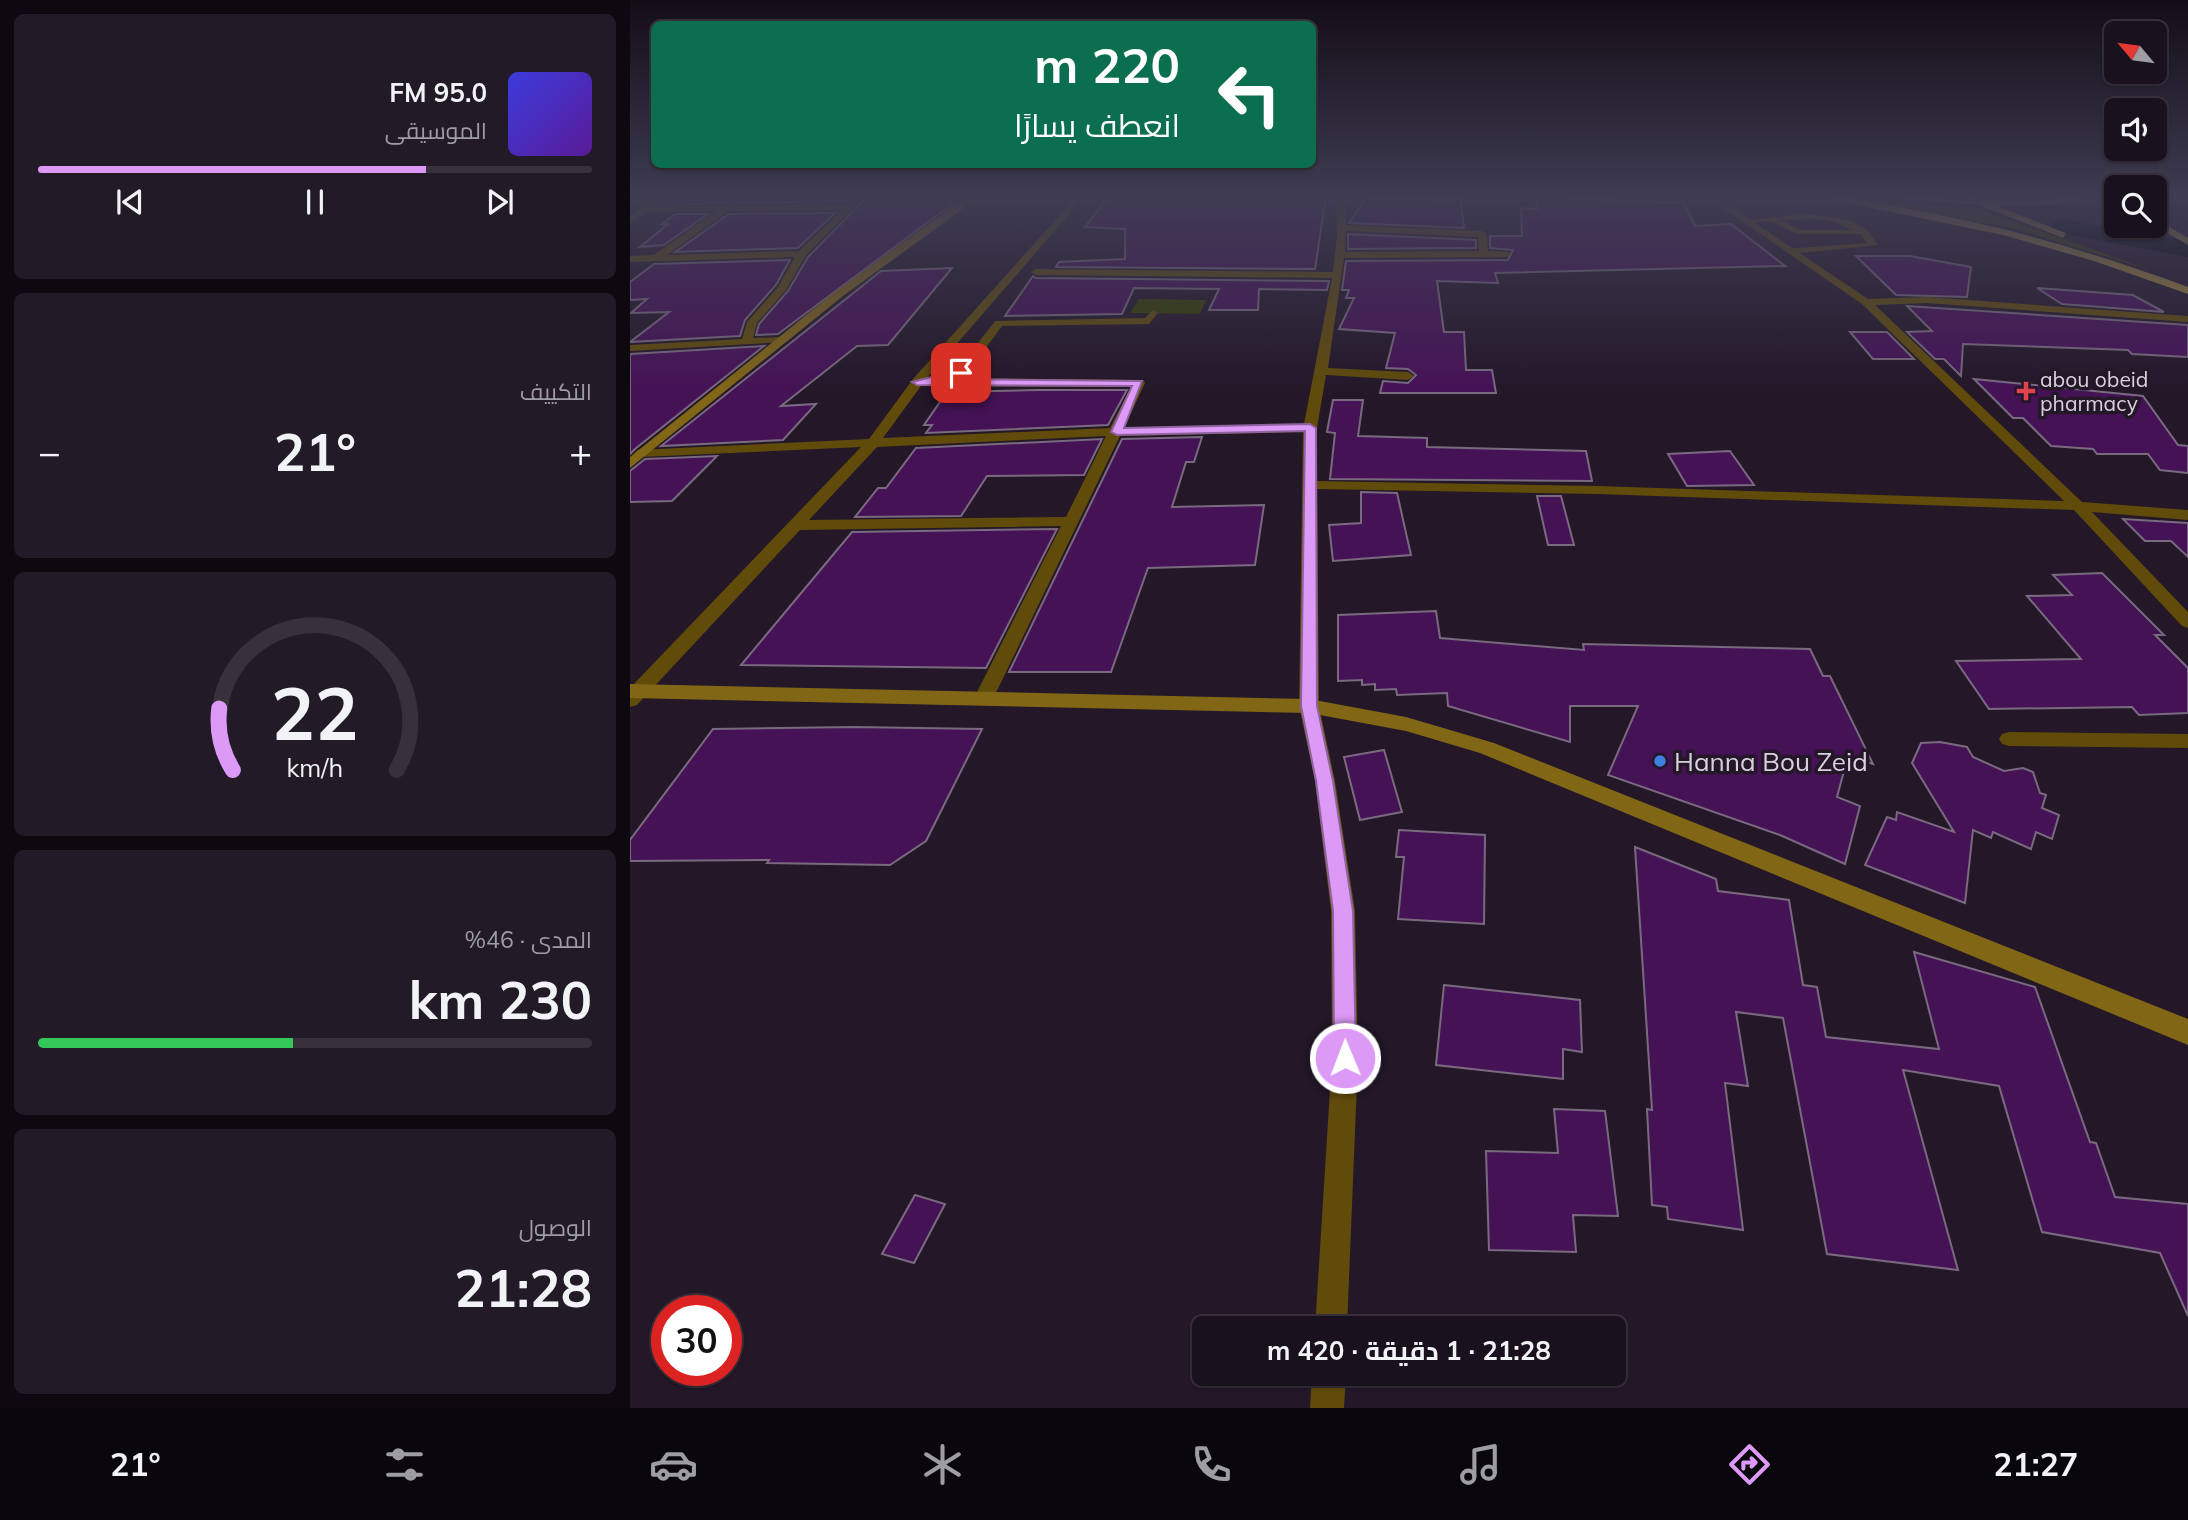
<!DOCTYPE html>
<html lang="ar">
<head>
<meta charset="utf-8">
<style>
	body { margin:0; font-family:Mulish,Cairo,sans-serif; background:#231a27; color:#f1f3f6; direction:rtl; height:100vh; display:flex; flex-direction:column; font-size:26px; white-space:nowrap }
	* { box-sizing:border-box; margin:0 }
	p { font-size:23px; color:#9f9da4 }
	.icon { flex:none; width:38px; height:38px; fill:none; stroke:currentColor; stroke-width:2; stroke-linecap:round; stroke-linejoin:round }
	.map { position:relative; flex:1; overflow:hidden; direction:ltr }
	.sheet { display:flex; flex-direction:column; gap:14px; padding:14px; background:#0e0910; width:630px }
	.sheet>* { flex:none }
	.guide { position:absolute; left:21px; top:21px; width:665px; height:147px; border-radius:10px; box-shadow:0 2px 5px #0004,0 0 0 2px #38313c; direction:rtl; background:#0b6e4f; color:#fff; overflow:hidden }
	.needle { width:46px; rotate:299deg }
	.fabs { position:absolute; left:1474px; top:21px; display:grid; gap:14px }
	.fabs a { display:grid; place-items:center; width:63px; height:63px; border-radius:10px; background:#1a111e; box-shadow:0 2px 5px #0004,0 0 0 2px #38313c; font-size:35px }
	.speed { position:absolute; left:21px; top:1295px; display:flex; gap:14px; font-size:35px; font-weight:700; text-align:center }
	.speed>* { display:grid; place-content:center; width:91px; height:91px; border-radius:50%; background:#1a111e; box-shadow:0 2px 5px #0004,0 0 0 2px #38313c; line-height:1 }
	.speed .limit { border:10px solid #d22; background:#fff; color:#111 }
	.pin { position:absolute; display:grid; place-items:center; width:60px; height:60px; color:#fff; margin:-30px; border-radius:14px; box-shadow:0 4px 10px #0006 }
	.me { position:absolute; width:77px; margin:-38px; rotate:359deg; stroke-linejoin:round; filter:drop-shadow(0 0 5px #0008) }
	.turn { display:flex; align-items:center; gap:24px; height:147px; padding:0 21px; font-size:32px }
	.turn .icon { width:91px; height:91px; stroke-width:2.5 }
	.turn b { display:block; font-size:49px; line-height:60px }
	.big { font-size:52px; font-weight:700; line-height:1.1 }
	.sheet .widget { flex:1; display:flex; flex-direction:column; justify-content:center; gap:10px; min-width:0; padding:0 24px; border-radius:10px; background:#231a27 }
	.sheet .dial { align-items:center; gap:0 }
	.dial svg { height:182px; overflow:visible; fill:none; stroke:#38313c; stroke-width:7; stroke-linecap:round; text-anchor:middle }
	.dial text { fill:#f1f3f6; stroke:none }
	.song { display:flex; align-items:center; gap:21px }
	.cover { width:84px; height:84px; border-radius:10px; background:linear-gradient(135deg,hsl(240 70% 55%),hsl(270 70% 35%)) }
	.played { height:7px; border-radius:4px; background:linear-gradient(90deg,#dc99f5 70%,#38313c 70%) }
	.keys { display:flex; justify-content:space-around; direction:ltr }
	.heat { display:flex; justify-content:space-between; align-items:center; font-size:38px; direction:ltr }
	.charge { height:10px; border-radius:5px; background:linear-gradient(90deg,#34c759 46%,#38313c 0) }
	.trip { position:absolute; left:562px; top:1316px; width:434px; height:70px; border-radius:10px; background:#1a111e; box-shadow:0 2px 5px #0004,0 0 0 2px #38313c; font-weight:700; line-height:70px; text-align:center; direction:rtl }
	.menu { display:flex; height:112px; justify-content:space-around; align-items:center; background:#0a070c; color:#9f9da4 }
	.menu .icon { width:49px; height:49px }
	.menu .active { color:#dc99f5 }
	.menu b { font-size:32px; color:#f1f3f6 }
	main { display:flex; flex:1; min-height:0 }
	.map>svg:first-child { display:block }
</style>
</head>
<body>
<main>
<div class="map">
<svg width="1558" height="1408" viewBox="0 0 1558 1408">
	<rect width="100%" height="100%" fill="#231728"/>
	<!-- green -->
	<g fill="#363e00">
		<path d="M1211 196 1344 207 1523 271 1386 229Z"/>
		<path d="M509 299 576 300 570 314 500 313Z"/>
	</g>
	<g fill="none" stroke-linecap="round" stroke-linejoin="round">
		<!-- river -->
		<path fill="#00060c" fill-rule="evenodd" d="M1433 220 1558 241V257L1424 232 1421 227 1424 222Z"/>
	</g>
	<!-- building -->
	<g fill="#451256" stroke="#796a7f" stroke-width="2">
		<path d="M69 196H223L217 201 105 203 100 199 93 203 59 204Z"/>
		<path d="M238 196H333L148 334 126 335 129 324 158 291 178 257Z"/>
		<path d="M479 196H696L685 269 426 267 429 262 495 259V229L455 227Z"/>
		<path d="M907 197 1054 203 1065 226 1101 224 1155 266 865 273 868 283 807 281 814 332H834L836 370H862L866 393H750L753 381 778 383 786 375 778 369 756 368 765 333 709 329 724 298H716L719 290H712L716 261 878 260 883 250 860 248V236H892L891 208 907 209Z"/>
		<path d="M736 198 831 200 834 228 719 223Z"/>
		<path d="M205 213 168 248 45 252 99 214Z"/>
		<path d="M45 214H78L34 245 10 247 38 224H32Z"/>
		<path d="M718 234 846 240V248L718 249Z"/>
		<path d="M1226 256H1280L1341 267 1337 297 1266 295Z"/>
		<path d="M160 260 146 285 115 320 110 336 0 342 39 312 1 313 17 299 0 300V282L24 264Z"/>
		<path d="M322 268 258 345 227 346 151 406 186 404 153 440 31 446 251 271Z"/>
		<path d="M403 276 406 278 699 281 697 290 629 289 628 310H579L589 289 504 288 492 314 375 316Z"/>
		<path d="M1407 288 1503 295 1534 312 1432 304Z"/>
		<path d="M1277 306 1558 325V357L1502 354 1498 350 1333 344 1331 376 1314 359H1305L1277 332 1302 331Z"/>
		<path d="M1220 332H1257L1284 359H1243Z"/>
		<path d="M134 346 5 449 0 454V354Z"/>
		<path d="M1344 379 1513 396 1548 445 1558 446V473L1530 470 1518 454H1467L1463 449 1421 446 1393 418H1383Z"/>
		<path d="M408 390H497L478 425 296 433 302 425H294L317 392Z"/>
		<path d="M703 400H733L728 436 797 438V447L956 451 962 481 700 479 705 433 697 432Z"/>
		<path d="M572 437 564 462H556L542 507 634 505 625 565 518 568 481 672H379L492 439Z"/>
		<path d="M472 439 454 475 357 476 331 516 225 517 248 488H256L286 448Z"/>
		<path d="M1100 451 1124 485 1057 486 1038 454Z"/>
		<path d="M87 456 42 501 0 502V471L15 459Z"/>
		<path d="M731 492 767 493 781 555 703 561 699 525 731 523Z"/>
		<path d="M907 496H931L944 545H918Z"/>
		<path d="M1493 519 1558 523V557L1541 541H1515Z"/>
		<path d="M427 529 356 668 111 665 222 532Z"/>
		<path d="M1472 573 1534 635H1525L1558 668V713L1509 715 1502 707 1359 709 1326 661 1451 659 1397 596 1442 595 1423 575Z"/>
		<path d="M806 611 810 638 954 650 953 644 1180 649 1193 676H1200L1243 764 1218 756 1207 797 1230 806 1215 864 1150 835 978 775 1008 706H940V742L818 706 817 693 767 695 766 689 745 690V684L732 685V680L708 681V615Z"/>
		<path d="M224 727 352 729 296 841 260 865 137 863 139 860 0 861V840L83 729Z"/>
		<path d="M1310 742 1337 747 1343 757 1374 771 1393 768 1403 772 1410 793 1416 795 1412 808 1429 815 1422 839 1406 832 1401 849 1363 832 1361 838 1343 830 1335 903 1235 865 1257 817 1266 820 1267 812 1324 832 1282 763 1291 743Z"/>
		<path d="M754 750 772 812 730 820 714 757Z"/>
		<path d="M769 830 855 835 854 924 768 919 774 857H766Z"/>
		<path d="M1005 847 1086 879 1088 891 1159 900 1173 985 1187 987 1196 1037 1309 1049 1284 952 1405 987 1460 1142 1466 1143 1485 1197 1558 1204V1316L1530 1253 1412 1232 1369 1086 1273 1070 1328 1270 1197 1254 1153 1018 1106 1012 1118 1086 1095 1083 1113 1230 1038 1219 1037 1207 1022 1205 1017 1109 1022 1110Z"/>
		<path d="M814 985 950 1000 952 1052 933 1049V1079L806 1065Z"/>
		<path d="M924 1109 975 1111 988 1216 943 1215 946 1252 859 1250 856 1151 928 1153Z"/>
		<path d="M285 1195 315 1204 284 1263 252 1254Z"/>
	</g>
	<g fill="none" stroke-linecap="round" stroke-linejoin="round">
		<!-- service -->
		<path fill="#604b0a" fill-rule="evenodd" d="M1169 214C1188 215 1226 217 1239 232 1241 234 1245 241 1248 245L1159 254 1156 249 1237 243 1230 234H1167L1140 221 1117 223 1113 221ZM1186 219 1202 221 1222 230H1169L1151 220Z"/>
		<!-- minor -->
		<g fill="#604b0a" fill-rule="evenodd">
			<path d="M227 196H235L176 255 156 290 127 323 123 338 151 337 157 340 155 342 0 351V345L112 339 117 322 148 287 165 257 0 262V256L24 255 86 211 14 212 11 207 94 206 100 202 104 206 218 204ZM212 210 169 251 37 255 98 211Z"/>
			<path d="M447 196H455L297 378H307L308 374 327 370 365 321 515 318 523 310 528 313 519 324 372 326 335 376 322 378 513 380 515 383 494 428 674 424 702 278 406 275 401 272 406 269 703 272 707 236 706 196H714L716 225 852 231 857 234 858 251 881 252 878 257 714 258 698 368 778 372 784 376 778 380 696 375 687 428V481L967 486 1434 501 1232 304 1076 196H1085L1238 299 1297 297 1558 316V322L1297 303 1245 305 1452 502 1558 510V520L1462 512 1558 612V628L1552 626 1444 510 967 494 687 489 689 706 705 781 725 911 728 1058 717 1328H685L702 1058 701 911 685 781 669 706 673 432 490 436 362 701 355 703 345 696 431 526 170 530 7 705 0 707V688L231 447 12 457 5 453 7 450 239 439 283 379ZM716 231 848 237 849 251 715 252ZM291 386 501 387 480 428 253 438ZM476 436 436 517 179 520 247 447Z"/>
			<path d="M1379 732 1558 734V748L1379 746 1372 744 1369 739 1372 734Z"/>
			<path d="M682 1374H716L714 1408H680Z"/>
		</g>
		<!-- tertiary -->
		<path fill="#604b0a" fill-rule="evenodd" d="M29 196H38L0 223V216Z"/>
		<!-- secondary -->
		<g fill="#816616" fill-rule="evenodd">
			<path d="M337 196H345L330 211 213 296 0 468V457L205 292Z"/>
			<path d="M0 684 679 699 776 717 864 743 1558 1019V1045L850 753 776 731 679 713 0 698Z"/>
		</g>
		<!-- trunk -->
		<g fill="#a18539" fill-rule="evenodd">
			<path d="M1184 196C1214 194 1245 202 1274 208 1371 225 1466 253 1558 287V294L1464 261 1373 235Z"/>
			<path d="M1263 196 1335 200 1329 196 1352 200 1395 201 1476 196 1421 205 1366 206 1436 233 1433 238 1349 205 1266 199Z"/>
			<path d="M1524 218 1558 238V245L1524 225Z"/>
		</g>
	</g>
	<!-- sky -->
	<linearGradient id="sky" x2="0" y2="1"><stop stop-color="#130d16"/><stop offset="0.5" stop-color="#3f3c53"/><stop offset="1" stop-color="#3f3c53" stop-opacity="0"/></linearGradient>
	<rect width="1558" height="393" fill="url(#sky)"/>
	<!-- route -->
	<path fill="#dc99f5" stroke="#8f639f" stroke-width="2" d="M331 370 334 375 314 379 512 381 494 428 680 424 686 428 687 706 703 781 723 911 726 1058 723 1066 715 1069 707 1066 704 1058 703 911 686 781 671 706 675 431 487 435 481 432 502 386 287 385 282 382Z"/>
	<!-- markers -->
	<path fill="#e0444e" stroke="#231728" stroke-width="2.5" d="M1392.5 380.5h7v7h7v7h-7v7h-7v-7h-7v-7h7z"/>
	<circle fill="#3f7fe0" stroke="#231728" stroke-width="2.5" cx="1030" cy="761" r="7"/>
	<g text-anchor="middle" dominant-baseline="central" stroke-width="7" stroke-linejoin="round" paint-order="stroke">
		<!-- far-poi labels -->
		<g font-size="21" fill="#d8d0dc" stroke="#231728" text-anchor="start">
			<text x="1410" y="379">abou obeid<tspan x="1410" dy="24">pharmacy</tspan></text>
		</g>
		<!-- poi labels -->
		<g font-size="26" fill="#d8d0dc" stroke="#231728" text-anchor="start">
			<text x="1044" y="761">Hanna Bou Zeid</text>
		</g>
	</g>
</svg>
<div class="fabs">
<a><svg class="needle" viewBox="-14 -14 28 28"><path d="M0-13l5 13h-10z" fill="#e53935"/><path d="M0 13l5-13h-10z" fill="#9f9da4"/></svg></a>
<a><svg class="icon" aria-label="sound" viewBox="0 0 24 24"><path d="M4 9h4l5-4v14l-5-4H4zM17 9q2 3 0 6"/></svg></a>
<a><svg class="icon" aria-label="search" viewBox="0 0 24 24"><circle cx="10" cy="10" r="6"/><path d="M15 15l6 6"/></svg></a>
</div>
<div class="speed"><div class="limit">30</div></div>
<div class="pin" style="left:331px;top:373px;background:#d93025"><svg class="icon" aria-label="arrive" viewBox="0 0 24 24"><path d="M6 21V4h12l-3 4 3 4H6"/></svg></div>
<svg class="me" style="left:715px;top:1058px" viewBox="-20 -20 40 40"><circle r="17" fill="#dc99f5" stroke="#fff" stroke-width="3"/><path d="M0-11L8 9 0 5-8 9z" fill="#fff"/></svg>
<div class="trip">21:28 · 1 دقيقة · 420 m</div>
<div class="guide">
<div class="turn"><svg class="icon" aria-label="left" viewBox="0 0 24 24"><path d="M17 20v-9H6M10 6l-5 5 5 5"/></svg><div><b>220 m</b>انعطف يسارًا</div></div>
</div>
</div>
<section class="sheet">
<div class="widget">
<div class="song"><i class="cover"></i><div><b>95.0 FM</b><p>الموسيقى</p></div></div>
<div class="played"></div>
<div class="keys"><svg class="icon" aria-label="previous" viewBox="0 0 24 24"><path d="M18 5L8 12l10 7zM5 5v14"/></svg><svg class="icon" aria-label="pause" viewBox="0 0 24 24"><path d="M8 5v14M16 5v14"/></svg><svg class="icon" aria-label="next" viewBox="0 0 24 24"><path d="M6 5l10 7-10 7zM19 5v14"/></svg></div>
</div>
<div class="widget"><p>التكييف</p>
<div class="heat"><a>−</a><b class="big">21°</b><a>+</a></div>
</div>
<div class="widget dial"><svg viewBox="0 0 100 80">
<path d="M14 69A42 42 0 1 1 86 69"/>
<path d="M14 69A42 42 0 0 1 8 42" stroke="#dc99f5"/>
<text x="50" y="56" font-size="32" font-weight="700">22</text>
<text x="50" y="72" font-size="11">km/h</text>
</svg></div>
<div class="widget"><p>المدى · 46%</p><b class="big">230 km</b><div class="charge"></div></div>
<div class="widget"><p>الوصول</p><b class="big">21:28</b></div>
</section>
</main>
<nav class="menu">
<b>21:27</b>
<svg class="icon active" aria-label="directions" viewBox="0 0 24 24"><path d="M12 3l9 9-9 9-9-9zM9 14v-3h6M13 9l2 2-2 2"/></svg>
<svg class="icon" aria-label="music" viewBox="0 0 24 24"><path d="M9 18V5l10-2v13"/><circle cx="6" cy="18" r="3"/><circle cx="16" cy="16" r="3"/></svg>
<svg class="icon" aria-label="phone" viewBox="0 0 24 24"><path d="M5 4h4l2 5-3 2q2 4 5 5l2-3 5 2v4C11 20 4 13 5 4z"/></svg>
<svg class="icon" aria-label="climate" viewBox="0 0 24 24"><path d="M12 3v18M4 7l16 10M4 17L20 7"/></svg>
<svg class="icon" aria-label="car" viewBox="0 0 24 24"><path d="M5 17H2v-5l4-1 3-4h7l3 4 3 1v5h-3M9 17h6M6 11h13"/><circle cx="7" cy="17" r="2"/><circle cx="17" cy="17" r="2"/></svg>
<svg class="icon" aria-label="filters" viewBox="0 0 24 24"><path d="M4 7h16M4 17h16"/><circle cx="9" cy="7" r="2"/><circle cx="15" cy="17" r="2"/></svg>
<b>21°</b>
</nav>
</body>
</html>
